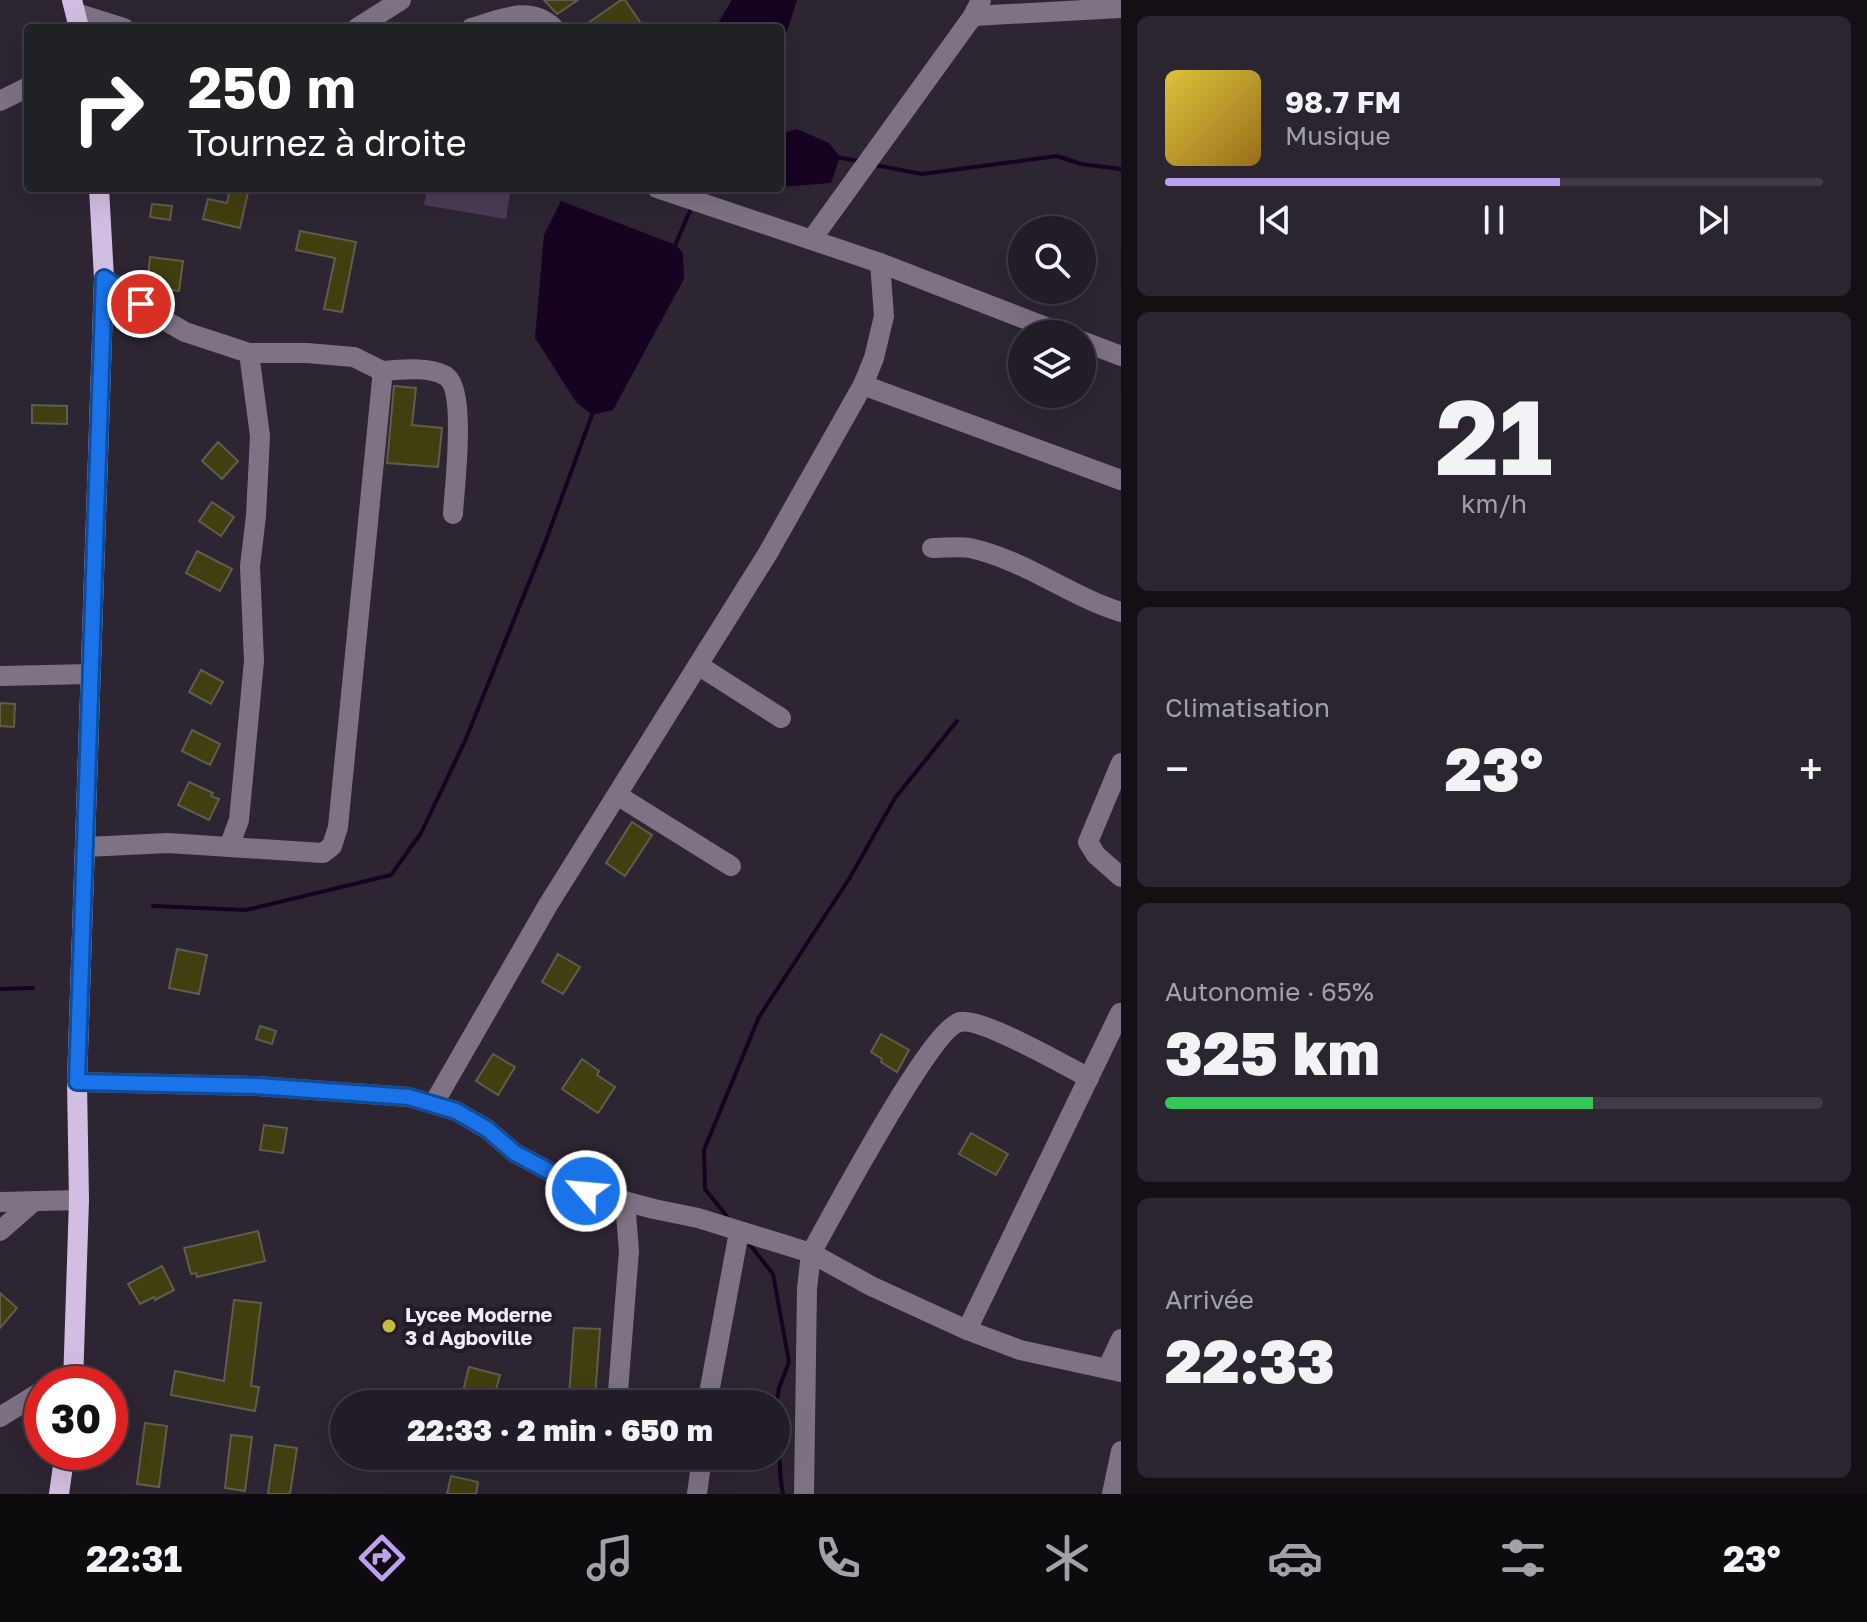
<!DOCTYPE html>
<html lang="fr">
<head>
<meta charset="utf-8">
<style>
	body { margin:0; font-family:"Golos Text",sans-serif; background:#2a252e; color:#f1f3f6; height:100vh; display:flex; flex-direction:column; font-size:30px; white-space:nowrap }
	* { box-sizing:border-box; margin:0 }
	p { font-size:26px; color:#a2a1a7 }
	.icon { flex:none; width:44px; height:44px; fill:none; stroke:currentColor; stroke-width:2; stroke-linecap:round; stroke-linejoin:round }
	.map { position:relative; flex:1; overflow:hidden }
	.side { display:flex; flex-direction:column; gap:16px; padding:16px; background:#130f15; width:746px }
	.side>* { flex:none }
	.hud { position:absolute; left:24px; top:24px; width:760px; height:168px; border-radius:8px; box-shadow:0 8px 32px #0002,0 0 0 2px #3f3a43; background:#202124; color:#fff; overflow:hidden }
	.controls { position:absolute; left:1008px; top:216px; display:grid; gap:16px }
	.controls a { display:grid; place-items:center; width:88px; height:88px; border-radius:50%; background:#221c26; box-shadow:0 8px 32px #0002,0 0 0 2px #3f3a43; font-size:40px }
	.speed { position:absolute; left:24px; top:1366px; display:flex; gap:16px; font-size:40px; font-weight:700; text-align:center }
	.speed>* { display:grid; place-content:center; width:104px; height:104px; border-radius:50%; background:#221c26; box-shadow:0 8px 32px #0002,0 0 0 2px #3f3a43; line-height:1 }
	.speed .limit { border:12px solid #d22; background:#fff; color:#111 }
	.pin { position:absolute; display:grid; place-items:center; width:68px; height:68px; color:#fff; margin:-34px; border:4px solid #fff; border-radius:50%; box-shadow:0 2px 8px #0007 }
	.me { position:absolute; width:88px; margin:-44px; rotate:297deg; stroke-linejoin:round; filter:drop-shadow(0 0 6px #0008) }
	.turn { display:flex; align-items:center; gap:28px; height:168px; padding:0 32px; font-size:36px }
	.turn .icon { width:104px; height:104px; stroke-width:2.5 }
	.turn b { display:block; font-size:56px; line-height:68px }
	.big { font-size:60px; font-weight:800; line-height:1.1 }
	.side .card { flex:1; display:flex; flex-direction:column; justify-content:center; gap:12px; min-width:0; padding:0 28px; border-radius:12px; background:#2a252e }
	.side .dial { align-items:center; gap:0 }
	.dial b { font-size:104px; line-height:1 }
	.song { display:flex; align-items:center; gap:24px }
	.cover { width:96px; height:96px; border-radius:12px; background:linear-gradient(135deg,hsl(50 70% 55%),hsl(40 70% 35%)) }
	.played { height:8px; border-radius:4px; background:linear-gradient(90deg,#bca0f2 60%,#3f3a43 60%) }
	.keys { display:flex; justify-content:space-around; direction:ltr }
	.heat { display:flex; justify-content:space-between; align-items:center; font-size:44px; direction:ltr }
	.charge { height:12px; border-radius:6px; background:linear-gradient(90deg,#34c759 65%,#3f3a43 0) }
	.trip { position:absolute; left:330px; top:1390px; width:460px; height:80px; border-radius:40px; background:#221c26; box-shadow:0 8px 32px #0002,0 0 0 2px #3f3a43; font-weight:800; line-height:80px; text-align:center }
	.dock { display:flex; height:128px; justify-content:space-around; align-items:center; background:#0e0b0f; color:#a2a1a7 }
	.dock .icon { width:56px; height:56px }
	.dock .current { color:#bca0f2 }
	.dock b { font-size:36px; color:#f1f3f6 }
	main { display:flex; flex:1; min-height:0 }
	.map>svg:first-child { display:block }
</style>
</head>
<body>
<main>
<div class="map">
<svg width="1121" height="1494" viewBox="0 0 1121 1494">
	<rect width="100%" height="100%" fill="#2d2532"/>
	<!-- green -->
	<path fill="#4c3c57" d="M427 188H511L506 219 424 205Z"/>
	<!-- water -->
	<g fill="#160321">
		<path d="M732 0H797L780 53V28H715Z"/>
		<path d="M797 129 829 143 840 157 831 183 780 187V134Z"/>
		<path d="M561 201 676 245 683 253 684 279 613 410 592 415 576 402 535 338 544 235Z"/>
	</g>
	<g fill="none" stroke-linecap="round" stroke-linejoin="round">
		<!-- stream -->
		<g stroke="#160321" stroke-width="4">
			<path d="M836 157 859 161"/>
			<path d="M875 165 922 174 1057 156 1081 164 1121 169"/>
			<path d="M673 250 692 206"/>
			<path d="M153 906 246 910 391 875 421 833 465 741 545 543 593 412"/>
			<path d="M0 989 33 988"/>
			<path d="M729 1219 705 1189 704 1150 759 1017 849 879 895 798 957 721"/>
			<path d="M747 1241 773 1274 789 1362 779 1388 776 1405"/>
			<path d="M776 1420C782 1446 777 1467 783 1494"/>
		</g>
	</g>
	<!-- building -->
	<g fill="#413e0f" stroke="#5e5e4d" stroke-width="2">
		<path d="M544 0H578L557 14Z"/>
		<path d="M621 0H625L640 22 632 28H581Z"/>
		<path d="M230 188H249L240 228 203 219 208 199 227 203Z"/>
		<path d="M152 204 172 206 170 220 150 217Z"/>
		<path d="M300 231 356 242 342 312 324 309 335 258 296 250Z"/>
		<path d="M150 257 183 261 179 291 147 287Z"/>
		<path d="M394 386 416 388 412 425 442 428 438 467 387 463Z"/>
		<path d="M32 405 67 406V424L32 423Z"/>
		<path d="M218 442 238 461 222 479 202 461Z"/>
		<path d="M212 502 234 517 221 536 199 521Z"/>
		<path d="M197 551 232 569 220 591 186 573Z"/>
		<path d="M201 670 223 682 211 704 189 692Z"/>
		<path d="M0 703 15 704 14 727 0 726Z"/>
		<path d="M192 730 220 744 210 765 182 751Z"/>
		<path d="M189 782 213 793 211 796 219 799 209 820 178 805Z"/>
		<path d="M632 822 652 835 625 876 606 863Z"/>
		<path d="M177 949 207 955 199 994 169 988Z"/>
		<path d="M558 954 580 967 563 994 542 982Z"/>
		<path d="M260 1026 276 1031 272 1044 256 1039Z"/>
		<path d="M881 1034 909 1050 897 1072 881 1062 882 1059 871 1052Z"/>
		<path d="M493 1054 515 1067 498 1095 476 1081Z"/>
		<path d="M582 1059 599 1071 597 1075 615 1087 598 1113 562 1089Z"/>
		<path d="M264 1125 287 1128 283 1153 260 1150Z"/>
		<path d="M971 1133 1008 1154 996 1175 959 1154Z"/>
		<path d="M258 1231 265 1261 197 1277 196 1273 191 1274 184 1248Z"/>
		<path d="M162 1266 174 1290 155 1300 154 1297 140 1304 128 1284Z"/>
		<path d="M0 1293 17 1308 0 1328Z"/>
		<path d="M234 1300 261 1303 251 1386 259 1387 255 1411 171 1395 175 1371 224 1381Z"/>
		<path d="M574 1328 600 1329 595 1398 569 1396Z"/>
		<path d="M469 1367 500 1375 492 1404H460Z"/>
		<path d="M145 1423 167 1426 159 1487 137 1484Z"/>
		<path d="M231 1435 252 1437 245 1491 225 1488Z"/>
		<path d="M275 1445 297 1448 290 1494H268Z"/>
		<path d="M451 1476 478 1482 476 1494H447Z"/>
	</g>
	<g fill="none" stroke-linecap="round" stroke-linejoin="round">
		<!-- minor -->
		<g stroke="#7d7385" stroke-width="20">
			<path d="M76 13 124 28"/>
			<path d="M973 16 1121 8"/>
			<path d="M357 28 401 0"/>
			<path d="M471 28C500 20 529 4 554 28"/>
			<path d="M0 101 28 87"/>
			<path d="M657 188 880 263 1064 334"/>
			<path d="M812 239 973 16 981 0"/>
			<path d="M1082 341 1121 356"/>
			<path d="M382 371C401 370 426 366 444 375 468 386 454 489 453 514"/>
			<path d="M863 385 1121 480"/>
			<path d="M932 548C945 548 958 546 970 548 1025 560 1069 596 1121 612"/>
			<path d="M698 665 781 718"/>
			<path d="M0 676 91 674"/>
			<path d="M1121 763 1088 842 1096 855 1121 877"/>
			<path d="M617 795 731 866"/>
			<path d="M86 847 168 843 323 853 332 846 338 827 382 380V371L354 357 307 353H249L185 332 159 317 104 278"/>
			<path d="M229 847 239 820 254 661 250 566 256 516 260 436 249 353"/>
			<path d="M77 1082 257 1086 409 1097 456 1111 487 1129 515 1153 586 1191 654 1209 698 1218 811 1253 871 1286 967 1330 1020 1350 1121 1372"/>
			<path d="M434 1103 548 905 768 553 863 385 874 358 884 316 880 263"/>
			<path d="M0 1202 79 1200"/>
			<path d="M0 1231 33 1202"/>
			<path d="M967 1330 1120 1013"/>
			<path d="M1107 1369 1121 1339"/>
			<path d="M54 1384 75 1372"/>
			<path d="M617 1404 629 1251 625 1201"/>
			<path d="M707 1404 739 1232"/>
			<path d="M0 1417 42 1391"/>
			<path d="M697 1494 702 1456"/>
			<path d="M804 1494 807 1289 811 1253C831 1218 931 1028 960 1022 981 1017 1066 1066 1089 1078"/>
			<path d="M1112 1494 1121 1451"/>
		</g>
		<!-- major -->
		<g stroke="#d3bee3" stroke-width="20">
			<path d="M72 0 79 28"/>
			<path d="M73 1384 79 1200 77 1082 104 278 99 188"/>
			<path d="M59 1494 65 1452"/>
		</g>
	</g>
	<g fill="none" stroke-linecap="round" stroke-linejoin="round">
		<defs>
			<path id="route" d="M141 304 104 278 77 1082 257 1086 409 1097 456 1111 487 1129 515 1153 586 1191"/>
		</defs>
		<!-- route casing -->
		<use href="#route" stroke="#114b97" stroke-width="20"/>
		<!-- route -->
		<use href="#route" stroke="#1a73e8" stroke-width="14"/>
	</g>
	<!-- markers -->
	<circle fill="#c4bc3e" stroke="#231c28" stroke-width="3" cx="389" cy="1326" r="8"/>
	<g text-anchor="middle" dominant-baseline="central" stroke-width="8" stroke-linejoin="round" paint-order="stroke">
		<!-- poi labels -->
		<g font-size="20" font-weight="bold" fill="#f0ebf4" stroke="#231c28" text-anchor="start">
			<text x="405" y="1314">Lycee Moderne<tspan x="405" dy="23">3 d Agboville</tspan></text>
		</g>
	</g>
</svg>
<div class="controls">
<a><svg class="icon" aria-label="search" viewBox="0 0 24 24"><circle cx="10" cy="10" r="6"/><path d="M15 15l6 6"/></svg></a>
<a><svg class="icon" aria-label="layers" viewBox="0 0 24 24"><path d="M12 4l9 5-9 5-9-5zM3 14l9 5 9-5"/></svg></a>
</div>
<div class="speed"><div class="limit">30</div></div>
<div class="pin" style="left:141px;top:304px;background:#d93025"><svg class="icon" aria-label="arrive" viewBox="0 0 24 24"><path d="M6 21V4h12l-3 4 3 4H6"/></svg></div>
<svg class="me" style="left:586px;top:1191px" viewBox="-20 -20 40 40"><circle r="17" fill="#1a73e8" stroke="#fff" stroke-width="3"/><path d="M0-11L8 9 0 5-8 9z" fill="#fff"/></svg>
<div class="trip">22:33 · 2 min · 650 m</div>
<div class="hud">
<div class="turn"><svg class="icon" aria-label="right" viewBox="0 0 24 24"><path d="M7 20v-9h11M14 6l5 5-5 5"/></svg><div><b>250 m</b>Tournez à droite</div></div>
</div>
</div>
<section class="side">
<div class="card">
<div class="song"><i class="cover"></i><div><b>98.7 FM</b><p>Musique</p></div></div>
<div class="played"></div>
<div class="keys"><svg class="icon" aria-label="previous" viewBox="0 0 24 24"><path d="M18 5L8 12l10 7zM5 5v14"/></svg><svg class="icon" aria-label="pause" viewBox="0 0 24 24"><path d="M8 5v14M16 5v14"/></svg><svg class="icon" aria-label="next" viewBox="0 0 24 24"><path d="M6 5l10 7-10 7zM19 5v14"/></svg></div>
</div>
<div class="card dial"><b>21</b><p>km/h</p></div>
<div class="card"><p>Climatisation</p>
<div class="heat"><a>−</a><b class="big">23°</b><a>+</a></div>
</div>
<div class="card"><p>Autonomie · 65%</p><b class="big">325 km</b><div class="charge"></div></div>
<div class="card"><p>Arrivée</p><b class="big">22:33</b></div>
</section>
</main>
<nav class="dock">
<b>22:31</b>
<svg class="icon current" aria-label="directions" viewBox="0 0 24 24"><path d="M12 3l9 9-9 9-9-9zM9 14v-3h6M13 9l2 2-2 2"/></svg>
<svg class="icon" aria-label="music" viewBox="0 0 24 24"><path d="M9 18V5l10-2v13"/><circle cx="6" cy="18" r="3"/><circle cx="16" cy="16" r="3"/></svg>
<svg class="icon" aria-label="phone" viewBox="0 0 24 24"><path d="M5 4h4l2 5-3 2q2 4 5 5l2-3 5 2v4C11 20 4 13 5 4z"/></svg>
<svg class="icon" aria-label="climate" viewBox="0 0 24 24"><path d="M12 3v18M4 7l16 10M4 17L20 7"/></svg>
<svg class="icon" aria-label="car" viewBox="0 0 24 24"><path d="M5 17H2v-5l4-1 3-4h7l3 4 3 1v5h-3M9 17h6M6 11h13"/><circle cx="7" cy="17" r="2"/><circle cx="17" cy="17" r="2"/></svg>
<svg class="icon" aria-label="filters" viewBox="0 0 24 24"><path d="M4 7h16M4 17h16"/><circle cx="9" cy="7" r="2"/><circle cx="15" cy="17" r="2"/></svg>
<b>23°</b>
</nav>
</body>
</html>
